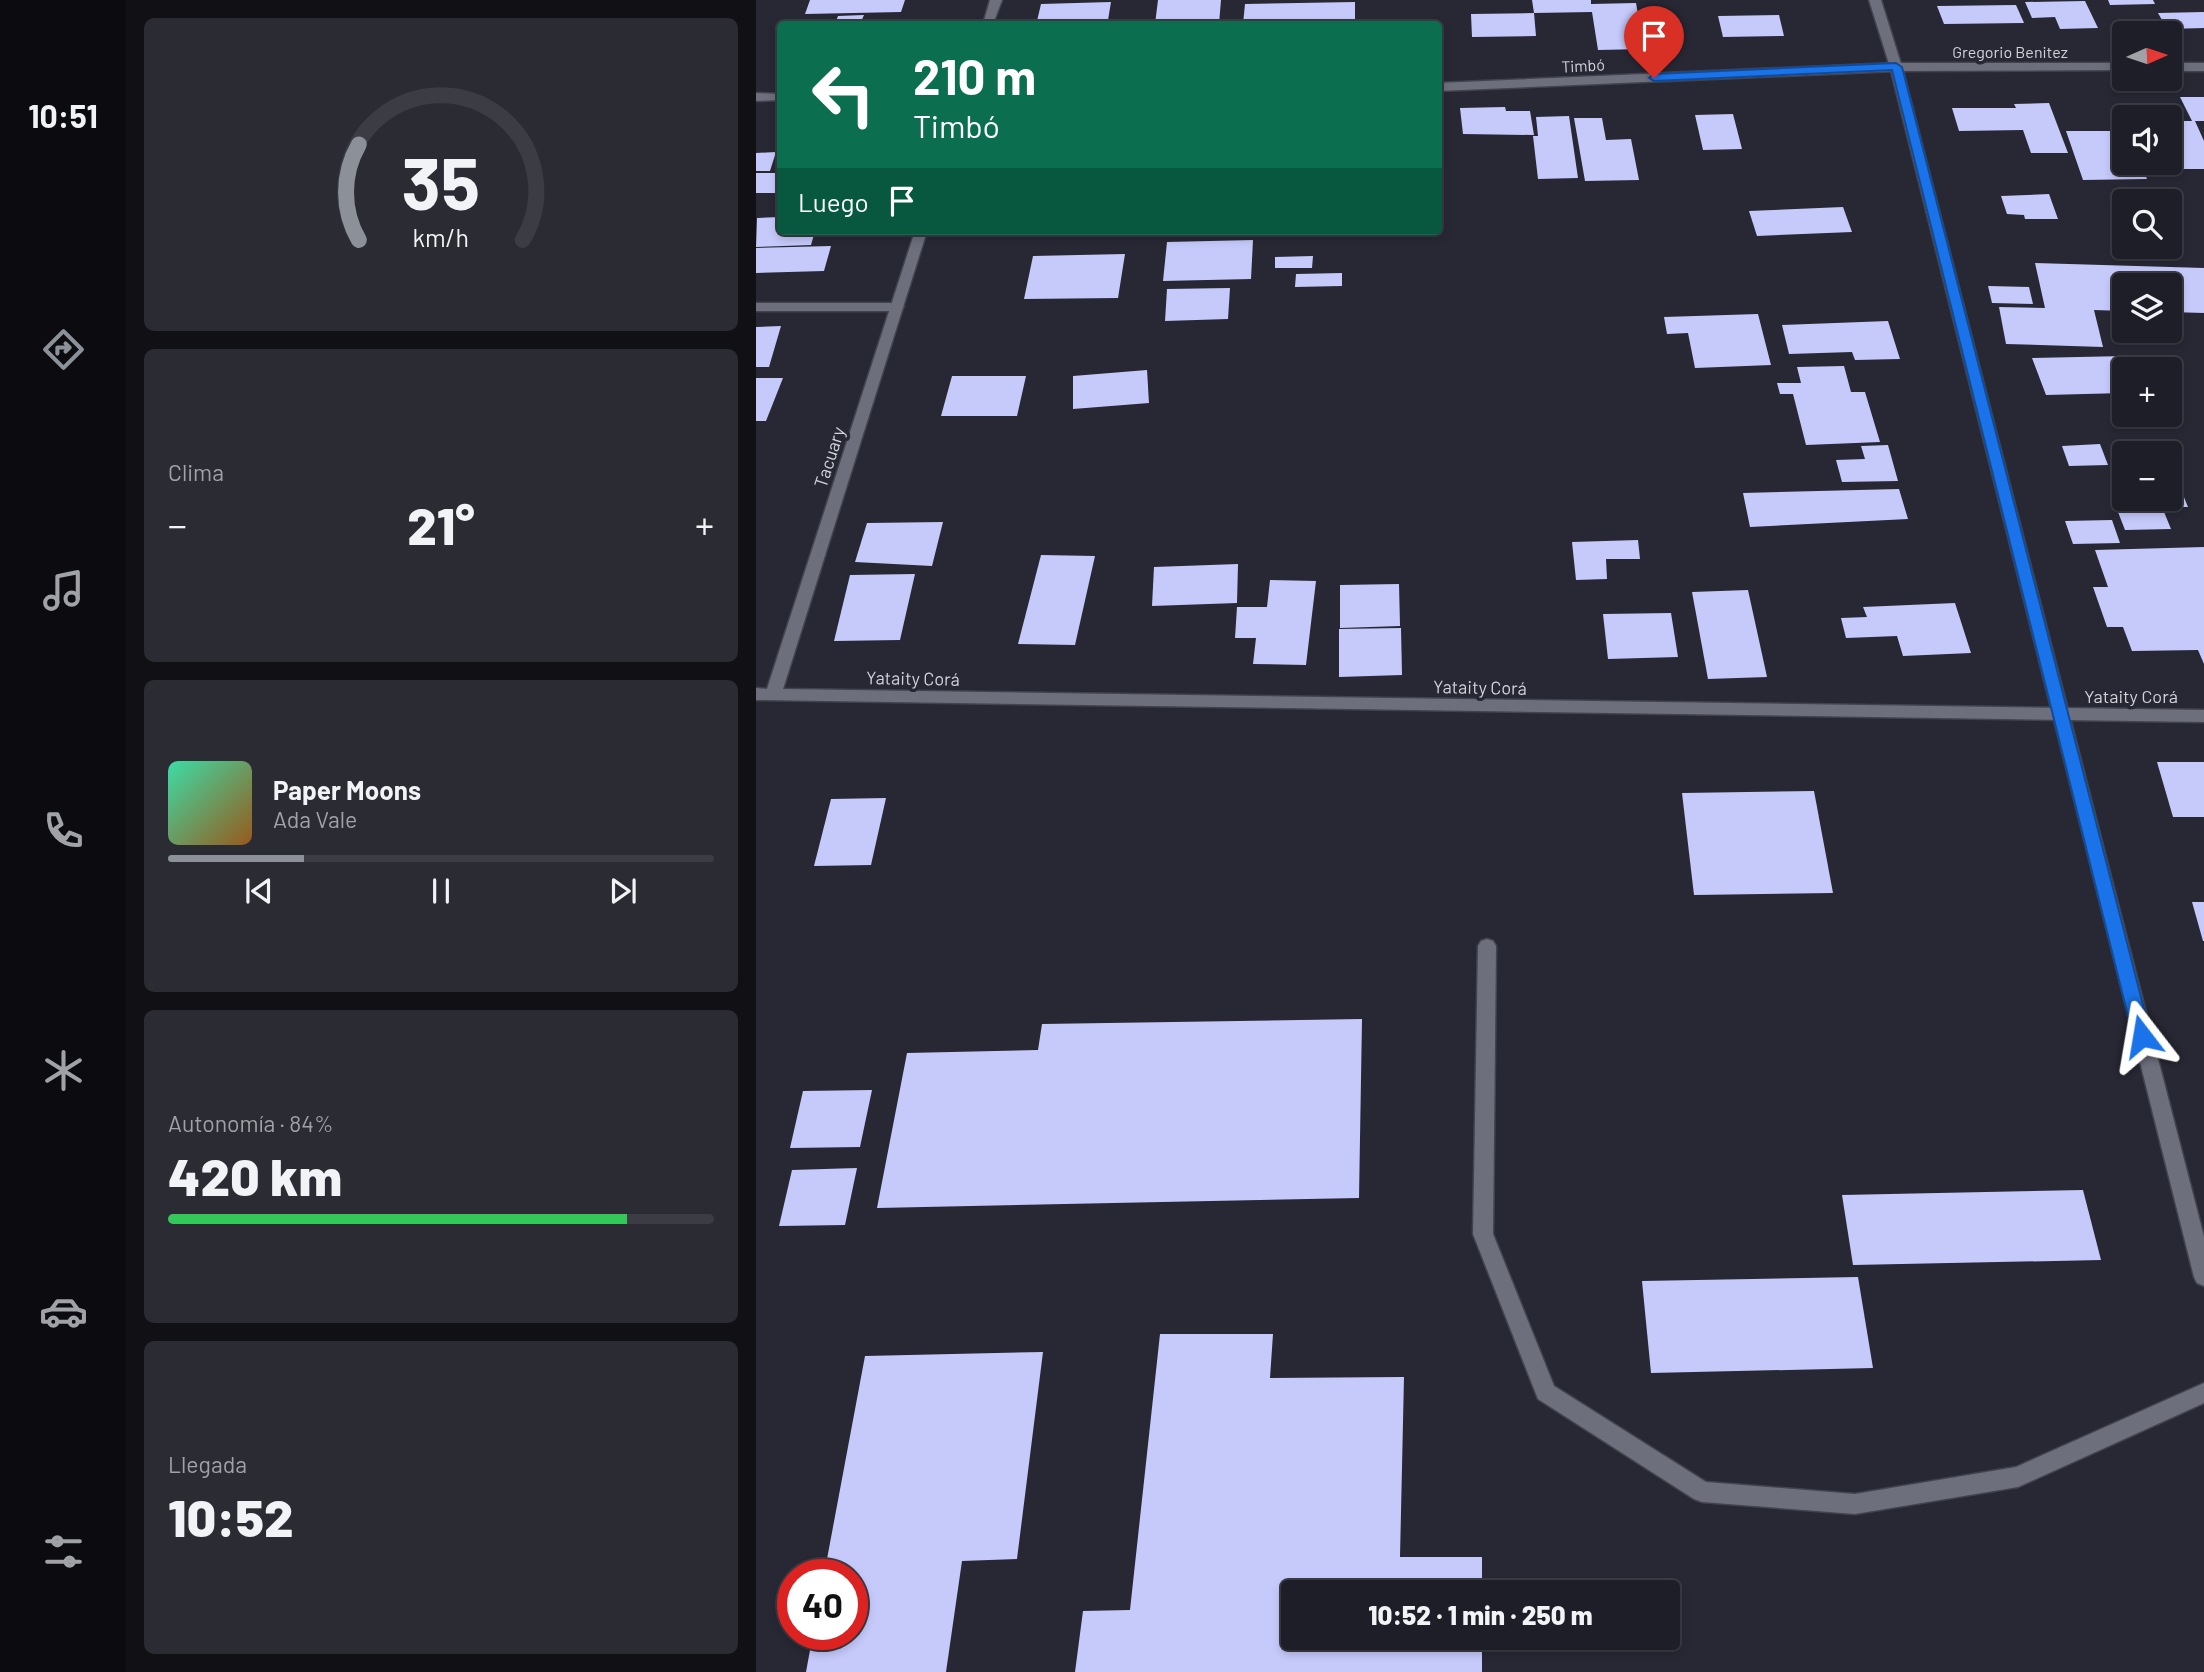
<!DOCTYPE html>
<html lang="es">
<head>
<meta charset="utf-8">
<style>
	body { margin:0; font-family:Barlow,sans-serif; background:#2a2b33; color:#f1f3f6; height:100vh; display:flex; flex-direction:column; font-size:26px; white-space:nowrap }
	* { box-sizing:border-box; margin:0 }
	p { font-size:23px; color:#a0a2a7 }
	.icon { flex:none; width:38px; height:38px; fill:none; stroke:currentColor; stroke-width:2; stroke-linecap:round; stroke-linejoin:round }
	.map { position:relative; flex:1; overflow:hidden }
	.drawer { display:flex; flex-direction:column; gap:18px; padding:18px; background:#101015; width:630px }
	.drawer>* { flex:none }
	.top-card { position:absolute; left:21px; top:21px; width:665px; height:214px; border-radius:7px; box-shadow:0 4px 10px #0003,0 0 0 2px #3b3c44; background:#0b6e4f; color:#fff; overflow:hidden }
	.needle { width:46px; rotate:87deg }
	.controls { position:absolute; left:1356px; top:21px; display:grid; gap:14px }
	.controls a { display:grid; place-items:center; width:70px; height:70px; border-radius:7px; background:#1d1e27; box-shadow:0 4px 10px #0003,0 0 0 2px #3b3c44; font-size:35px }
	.speed { position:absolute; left:21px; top:1559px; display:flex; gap:14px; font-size:35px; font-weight:700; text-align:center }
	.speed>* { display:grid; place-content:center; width:91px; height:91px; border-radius:50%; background:#1d1e27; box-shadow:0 4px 10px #0003,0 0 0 2px #3b3c44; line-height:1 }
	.speed .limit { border:10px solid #d22; background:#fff; color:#111 }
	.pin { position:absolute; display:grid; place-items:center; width:60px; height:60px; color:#fff; margin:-72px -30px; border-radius:50% 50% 50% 0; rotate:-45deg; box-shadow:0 0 7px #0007 }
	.pin .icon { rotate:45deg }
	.me { position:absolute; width:77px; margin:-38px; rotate:346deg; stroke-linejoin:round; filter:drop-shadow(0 0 5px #0008) }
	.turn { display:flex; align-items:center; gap:24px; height:147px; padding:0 21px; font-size:32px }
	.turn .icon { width:91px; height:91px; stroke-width:2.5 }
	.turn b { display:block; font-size:49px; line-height:60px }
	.then { display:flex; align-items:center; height:66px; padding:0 21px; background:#0003; gap:14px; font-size:26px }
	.big { font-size:52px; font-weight:800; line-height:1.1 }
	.drawer .tile { flex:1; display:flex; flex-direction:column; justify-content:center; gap:10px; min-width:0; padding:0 24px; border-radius:10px; background:#2a2b33 }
	.drawer .dial { align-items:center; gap:0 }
	.dial svg { height:182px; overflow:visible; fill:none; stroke:#3b3c44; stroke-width:7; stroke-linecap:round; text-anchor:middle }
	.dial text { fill:#f1f3f6; stroke:none }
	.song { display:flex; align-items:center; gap:21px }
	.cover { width:84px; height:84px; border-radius:10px; background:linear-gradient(135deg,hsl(160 70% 55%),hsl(30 70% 35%)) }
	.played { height:7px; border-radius:4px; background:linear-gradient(90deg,#8c9099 25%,#3b3c44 25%) }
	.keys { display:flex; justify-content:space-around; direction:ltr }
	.heat { display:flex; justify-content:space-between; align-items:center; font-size:38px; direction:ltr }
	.charge { height:10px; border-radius:5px; background:linear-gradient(90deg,#34c759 84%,#3b3c44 0) }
	.trip { position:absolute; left:525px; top:1580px; width:399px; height:70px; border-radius:7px; background:#1d1e27; box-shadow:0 4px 10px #0003,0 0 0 2px #3b3c44; font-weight:800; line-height:70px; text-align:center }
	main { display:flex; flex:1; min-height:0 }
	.tab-bar { display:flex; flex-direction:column; width:126px; justify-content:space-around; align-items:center; background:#0c0c10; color:#a0a2a7 }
	.tab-bar .icon { width:49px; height:49px }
	.tab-bar .on { color:#8c9099 }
	.tab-bar b { font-size:32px; color:#f1f3f6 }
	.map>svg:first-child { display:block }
</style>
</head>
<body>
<main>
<nav class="tab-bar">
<b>10:51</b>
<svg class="icon on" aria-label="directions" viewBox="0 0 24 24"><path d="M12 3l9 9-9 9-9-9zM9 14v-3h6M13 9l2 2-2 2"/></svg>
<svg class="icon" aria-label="music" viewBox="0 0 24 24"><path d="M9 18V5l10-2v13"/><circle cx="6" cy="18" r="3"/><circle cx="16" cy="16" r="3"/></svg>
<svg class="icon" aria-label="phone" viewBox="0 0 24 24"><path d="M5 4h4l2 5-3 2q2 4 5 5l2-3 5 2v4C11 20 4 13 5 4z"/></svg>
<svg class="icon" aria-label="climate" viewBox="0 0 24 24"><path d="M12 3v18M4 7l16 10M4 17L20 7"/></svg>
<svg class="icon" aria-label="car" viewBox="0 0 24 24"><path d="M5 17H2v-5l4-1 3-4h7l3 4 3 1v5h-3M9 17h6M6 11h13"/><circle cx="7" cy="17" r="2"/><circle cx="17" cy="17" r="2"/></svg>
<svg class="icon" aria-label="filters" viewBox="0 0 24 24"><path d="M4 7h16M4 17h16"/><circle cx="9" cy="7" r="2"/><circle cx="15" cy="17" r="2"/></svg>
</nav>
<section class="drawer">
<div class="tile dial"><svg viewBox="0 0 100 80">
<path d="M14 69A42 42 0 1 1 86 69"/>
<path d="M14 69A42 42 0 0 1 14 27" stroke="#8c9099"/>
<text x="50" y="56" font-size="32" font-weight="700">35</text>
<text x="50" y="72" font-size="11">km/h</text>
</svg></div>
<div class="tile"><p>Clima</p>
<div class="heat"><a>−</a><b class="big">21°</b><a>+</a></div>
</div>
<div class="tile">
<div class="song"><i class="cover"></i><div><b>Paper Moons</b><p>Ada Vale</p></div></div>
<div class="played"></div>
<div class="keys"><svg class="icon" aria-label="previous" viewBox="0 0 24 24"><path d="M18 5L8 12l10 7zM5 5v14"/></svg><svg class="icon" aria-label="pause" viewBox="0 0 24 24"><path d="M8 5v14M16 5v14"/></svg><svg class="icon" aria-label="next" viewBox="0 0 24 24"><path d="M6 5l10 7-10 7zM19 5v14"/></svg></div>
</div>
<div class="tile"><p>Autonomía · 84%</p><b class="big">420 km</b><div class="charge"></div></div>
<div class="tile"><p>Llegada</p><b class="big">10:52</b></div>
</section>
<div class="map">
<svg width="1448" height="1672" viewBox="0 0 1448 1672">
	<rect width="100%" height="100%" fill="#272834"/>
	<!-- building -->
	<g fill="#c6cafb">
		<path d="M54 0H149L145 12 49 14Z"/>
		<path d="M402 0H465L463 24H399Z"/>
		<path d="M776 0H835V4L880 3 888 49 842 50 836 12 778 13Z"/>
		<path d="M1352 0H1397L1399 4 1354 5Z"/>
		<path d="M1329 1 1342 28 1304 29 1299 17 1276 18 1269 2Z"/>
		<path d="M355 2 352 20H358L357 24H304V21H281L285 4Z"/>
		<path d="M599 2V24H487L489 4Z"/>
		<path d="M1260 5 1268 23 1188 24 1181 6Z"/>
		<path d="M1448 12V28L1411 29 1402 13Z"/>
		<path d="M778 13 780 36 716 37 715 14Z"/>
		<path d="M108 15 104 24H79L82 16Z"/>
		<path d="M1023 15 1028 36 967 37 962 16Z"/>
		<path d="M1424 97H1448V121H1439L1448 141V169H1401L1398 163H1414V121H1436Z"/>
		<path d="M1293 103 1312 153H1275L1267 130 1203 131 1196 108H1260L1258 104Z"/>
		<path d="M749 107 750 111H774L778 135 707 134 704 108Z"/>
		<path d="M977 114 986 149 947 150 939 115Z"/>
		<path d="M813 116 822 178 782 179 777 136H782L780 117Z"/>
		<path d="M818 118H846L850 140 875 139 883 180 829 181Z"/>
		<path d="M1310 131H1368V163H1384L1391 179 1327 180Z"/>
		<path d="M20 152 14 171H0V153Z"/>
		<rect x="0" y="173" width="24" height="20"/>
		<path d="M1293 194 1302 219H1269L1268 215 1251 214 1245 196Z"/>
		<path d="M1087 207 1096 232 1001 236 993 211Z"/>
		<path d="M24 217V231H59L55 245 0 247 1 218Z"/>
		<path d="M497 240 495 279 407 281 411 242Z"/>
		<path d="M75 246 68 271 0 273V248Z"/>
		<path d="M369 254 362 298 268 299 277 256Z"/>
		<path d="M557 256 556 268H519V257Z"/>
		<path d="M1279 263 1448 268V313L1414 312V285H1368V311L1338 310 1347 347 1250 344 1243 307 1289 308Z"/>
		<path d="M586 273V286L539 287 540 274Z"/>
		<path d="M1232 286 1273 287 1277 304 1236 303Z"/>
		<path d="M474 288 472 319 409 321 411 289Z"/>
		<path d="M1002 314 1015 365 939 368 932 333 911 334 908 317Z"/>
		<path d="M1132 321 1144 359 1099 360 1096 352 1033 354 1026 325Z"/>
		<path d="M25 326 13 367H0V327Z"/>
		<path d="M1370 356 1375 369H1368V393L1290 395 1276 358Z"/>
		<path d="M1088 366 1095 392H1109L1124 442 1050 445 1037 394H1024L1021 383H1045L1041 367Z"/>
		<path d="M391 370 393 403 317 409V376Z"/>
		<path d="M196 376H270L261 416H185Z"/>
		<path d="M0 378H27L10 421H0Z"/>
		<path d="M1344 444 1352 465 1313 466 1306 446Z"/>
		<path d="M1132 445 1142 481 1086 482 1080 460 1109 459 1105 446Z"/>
		<path d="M1414 485H1423L1432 507H1406L1415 529 1369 530 1355 494H1368V499H1414Z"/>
		<path d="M1143 489 1152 519 994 527 987 493Z"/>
		<path d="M1356 520 1364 543 1317 544 1309 521Z"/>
		<path d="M187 522 176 566 99 562 111 523Z"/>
		<path d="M882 540 884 559H850L851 579 820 580 816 542Z"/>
		<path d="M1448 547V664L1442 650 1376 651 1367 627H1351L1337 587H1352L1339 550Z"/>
		<path d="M285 555 339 556 319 645 262 644Z"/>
		<path d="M482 564 481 603 396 606 398 567Z"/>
		<path d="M159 574 144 640 78 641 94 575Z"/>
		<path d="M514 580 560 581 550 665 497 664 500 638H479L481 607H511Z"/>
		<path d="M643 584 644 626 584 628V585Z"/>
		<path d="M992 590 1011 677 952 679 936 592Z"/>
		<path d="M1199 603 1215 653 1147 656 1141 636 1090 638 1085 618 1111 617 1107 607Z"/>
		<path d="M915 613 922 657 852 659 847 614Z"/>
		<path d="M645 628 646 675 583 677V629Z"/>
		<path d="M1401 762H1448V817H1417Z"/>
		<path d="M1058 791 1077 893 938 895 926 793Z"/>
		<path d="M130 798 115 865 58 866 75 799Z"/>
		<path d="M1436 902H1448V941H1447Z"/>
		<path d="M606 1019 603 1198 121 1208 151 1053 282 1050 286 1024Z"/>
		<path d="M116 1090 104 1147 34 1148 47 1091Z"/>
		<path d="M101 1168 89 1225 23 1226 36 1170Z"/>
		<path d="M1327 1190 1345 1260 1097 1265 1086 1195Z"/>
		<path d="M1102 1277 1117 1368 895 1373 886 1281Z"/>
		<path d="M404 1334H517L514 1378 648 1377 644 1557H726V1592H537V1638H726V1672H319L327 1611 374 1610Z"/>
		<path d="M287 1352 261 1559 206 1561 190 1672H50L57 1634H96V1575H68L109 1356Z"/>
	</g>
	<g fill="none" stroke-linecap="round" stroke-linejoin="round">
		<defs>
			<g id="service">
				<path d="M0 303H141L148 307 141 311H0Z"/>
				<path d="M731 939 737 941 740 946 737 1234 798 1386 950 1482 1099 1494 1260 1467 1448 1383V1403L1262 1487 1099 1514 946 1502 938 1499 782 1399 717 1234 722 946 725 941Z"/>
			</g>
			<g id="minor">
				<path d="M234 0H246L237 24H227Z"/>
				<path d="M1140 63H1368V70L1140 71 682 91V83Z"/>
				<rect x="1414" y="63" width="34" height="8"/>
				<path d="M0 93 24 94V100L0 101Z"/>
				<path d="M159 231H171L27 689 1448 710V722L0 700V688L11 689Z"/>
			</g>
			<path id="tertiary" d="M1113 0H1125L1146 67 1448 1237V1286L1441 1283 1438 1277 1134 67Z"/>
		</defs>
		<!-- service casing -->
		<use href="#service" stroke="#42434d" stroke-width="3"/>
		<!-- minor casing -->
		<use href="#minor" stroke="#42434d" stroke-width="3"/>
		<!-- tertiary casing -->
		<use href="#tertiary" stroke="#42434d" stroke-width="3"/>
		<!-- service -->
		<use href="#service" fill="#6d6f7d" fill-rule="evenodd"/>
		<!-- minor -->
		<use href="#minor" fill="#6d6f7d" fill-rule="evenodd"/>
		<!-- tertiary -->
		<use href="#tertiary" fill="#6d6f7d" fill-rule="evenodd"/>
	</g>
	<!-- route -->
	<path fill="#1a73e8" stroke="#114b97" stroke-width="2" d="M1140 63 1146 67 1395 1036 1392 1041H1380L1377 1036 1136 70 898 81 893 78 898 74Z"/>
	<g text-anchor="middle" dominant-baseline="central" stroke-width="7" stroke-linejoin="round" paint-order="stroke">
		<!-- far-street labels -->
		<g font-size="16" fill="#d2d3db" stroke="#272834">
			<text x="1254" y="51">Gregorio Benitez</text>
			<text transform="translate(827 65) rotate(-3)">Timbó</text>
		</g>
		<!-- street labels -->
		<g font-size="18" fill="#d2d3db" stroke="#272834">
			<text transform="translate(73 457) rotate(-72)">Tacuary</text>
			<text transform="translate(157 678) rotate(1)">Yataity Corá</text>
			<text transform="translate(724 687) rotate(1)">Yataity Corá</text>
			<text x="1375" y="696">Yataity Corá</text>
		</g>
	</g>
</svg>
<div class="controls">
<a><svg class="needle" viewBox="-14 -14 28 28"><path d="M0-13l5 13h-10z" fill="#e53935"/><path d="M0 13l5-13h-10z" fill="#a0a2a7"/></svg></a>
<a><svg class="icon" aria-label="sound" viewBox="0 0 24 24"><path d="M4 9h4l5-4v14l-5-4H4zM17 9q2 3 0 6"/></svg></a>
<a><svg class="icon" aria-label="search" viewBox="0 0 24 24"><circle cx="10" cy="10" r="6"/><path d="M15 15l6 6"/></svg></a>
<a><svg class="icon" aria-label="layers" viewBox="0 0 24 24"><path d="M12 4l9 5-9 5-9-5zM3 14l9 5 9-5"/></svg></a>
<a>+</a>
<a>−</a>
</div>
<div class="speed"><div class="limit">40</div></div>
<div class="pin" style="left:898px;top:78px;background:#d93025"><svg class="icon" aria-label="arrive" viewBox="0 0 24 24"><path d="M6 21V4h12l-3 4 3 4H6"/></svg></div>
<svg class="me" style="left:1386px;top:1036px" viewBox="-20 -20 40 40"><path d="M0-17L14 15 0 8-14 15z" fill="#1a73e8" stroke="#fff" stroke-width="4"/></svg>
<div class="trip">10:52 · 1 min · 250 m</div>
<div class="top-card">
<div class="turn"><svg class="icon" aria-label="left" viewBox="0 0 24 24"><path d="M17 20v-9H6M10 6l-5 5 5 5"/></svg><div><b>210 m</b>Timbó</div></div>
<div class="then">Luego<svg class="icon" aria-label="arrive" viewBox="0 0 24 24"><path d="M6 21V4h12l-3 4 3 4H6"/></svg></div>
</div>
</div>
</main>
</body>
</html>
